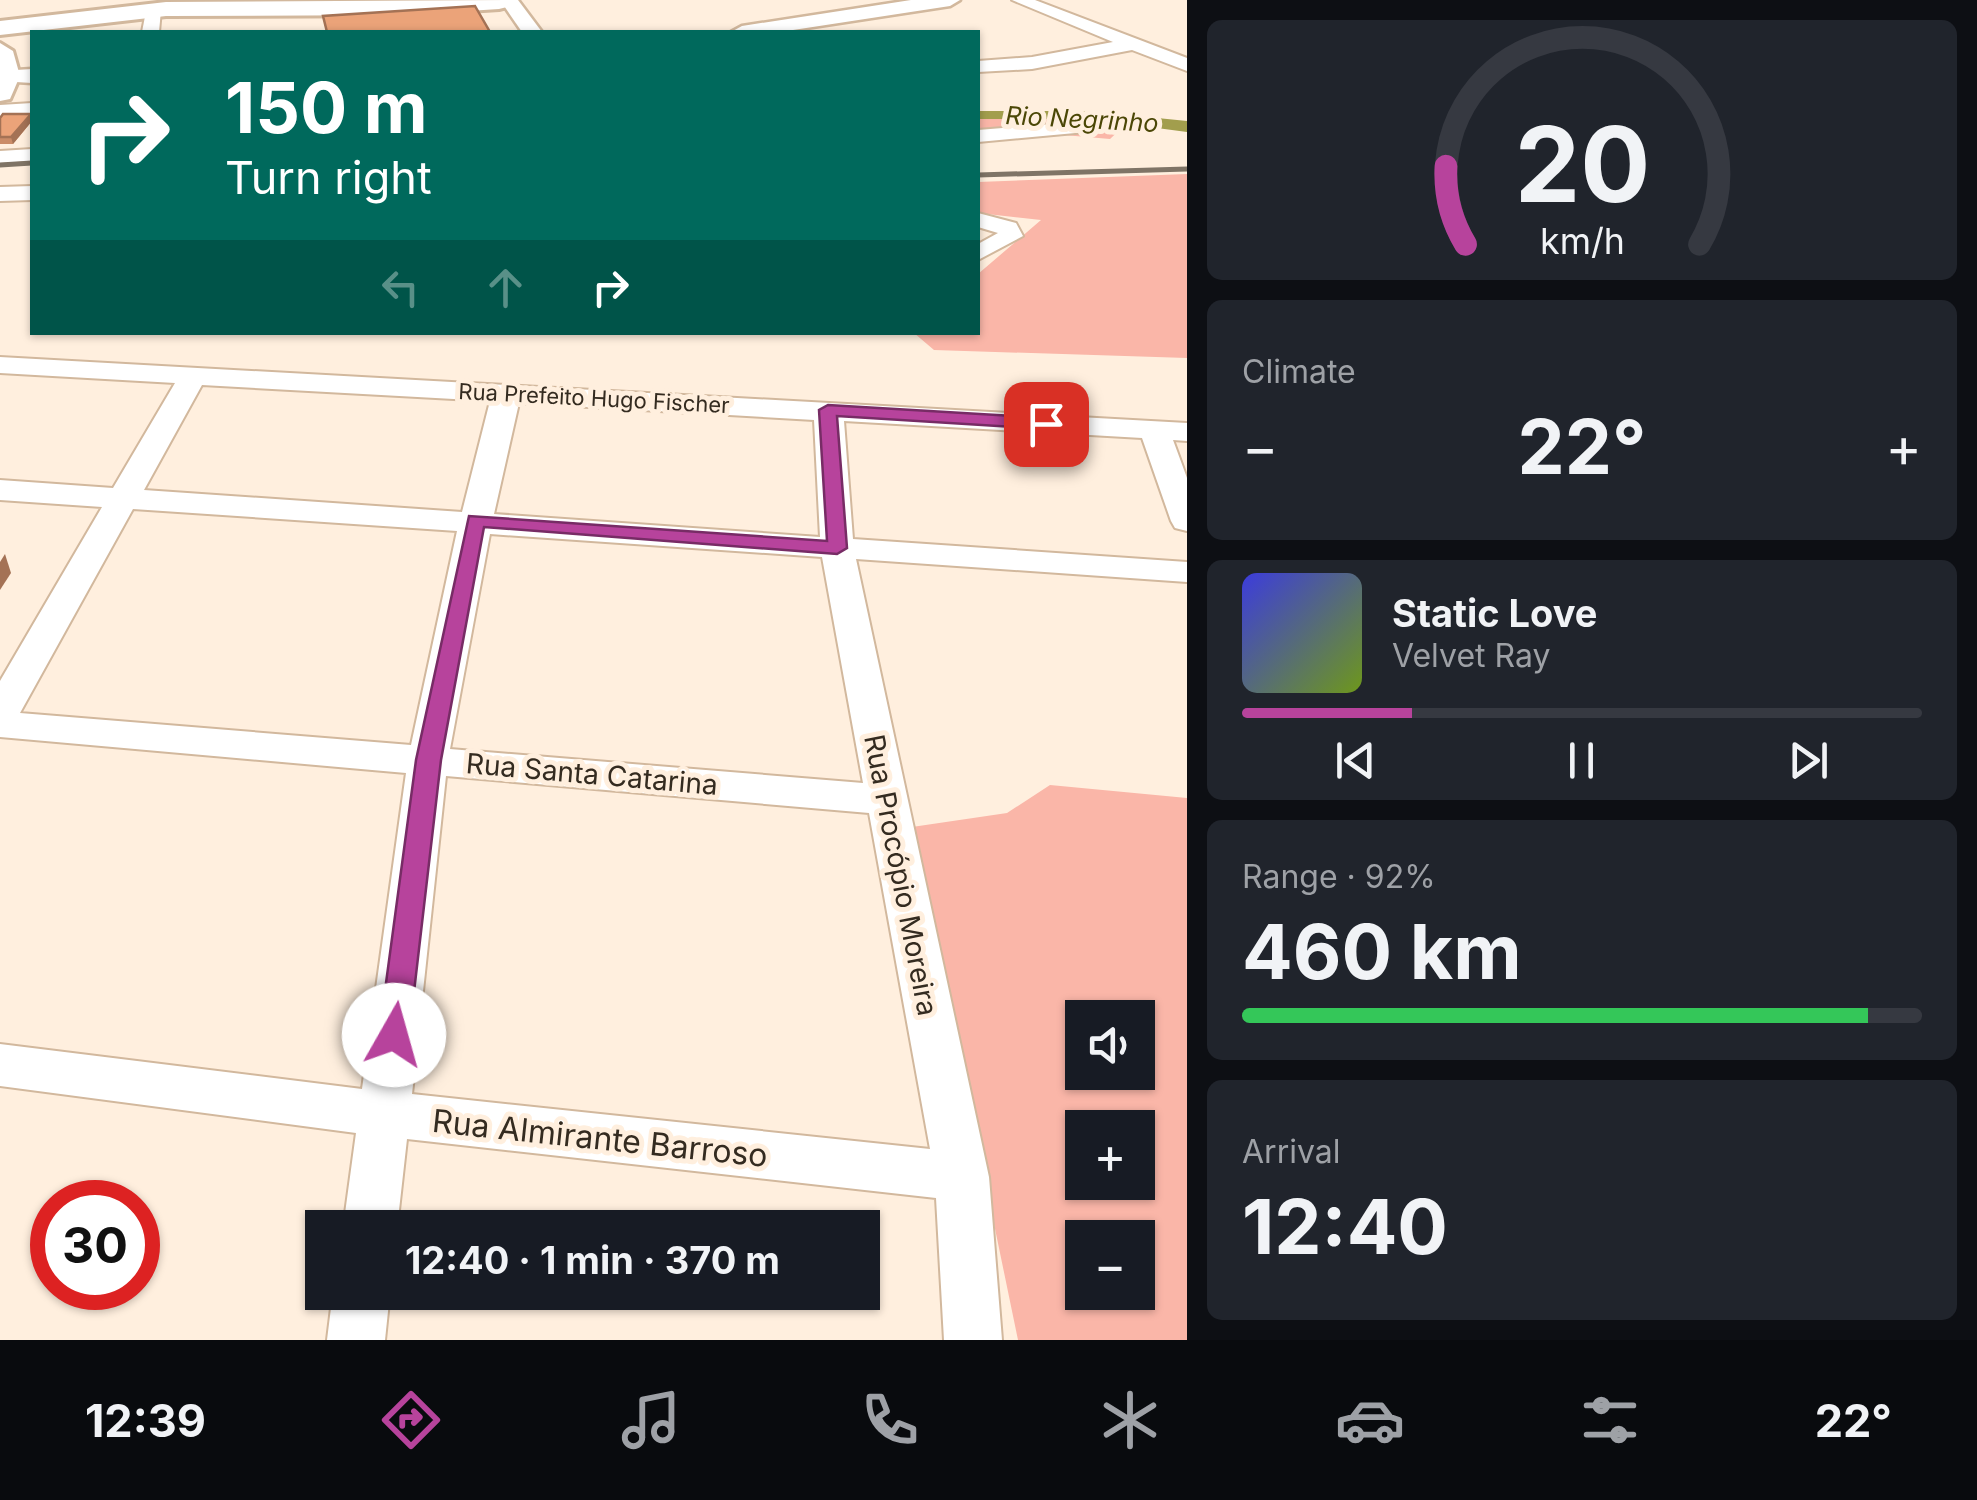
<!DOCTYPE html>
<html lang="en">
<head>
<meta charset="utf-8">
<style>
	body { margin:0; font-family:Inter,sans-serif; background:#20242c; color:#f1f3f6; height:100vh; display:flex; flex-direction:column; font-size:38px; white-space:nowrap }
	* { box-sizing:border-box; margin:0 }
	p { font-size:32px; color:#9ea1a6 }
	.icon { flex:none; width:55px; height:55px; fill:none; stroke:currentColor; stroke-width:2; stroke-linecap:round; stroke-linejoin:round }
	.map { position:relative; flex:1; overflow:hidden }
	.drawer { display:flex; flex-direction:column; gap:20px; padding:20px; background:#0d0f14; width:790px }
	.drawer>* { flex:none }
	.top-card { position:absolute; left:30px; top:30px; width:950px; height:305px; border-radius:0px; box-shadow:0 2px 8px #0004; background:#00695c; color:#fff; overflow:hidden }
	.tools { position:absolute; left:1065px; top:1000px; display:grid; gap:20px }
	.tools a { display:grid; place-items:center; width:90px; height:90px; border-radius:0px; background:#171b24; box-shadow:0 2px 8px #0004; font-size:50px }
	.speed { position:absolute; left:30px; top:1180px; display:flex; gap:20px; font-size:50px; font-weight:700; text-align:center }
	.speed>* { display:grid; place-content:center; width:130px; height:130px; border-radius:50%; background:#171b24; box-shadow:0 2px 8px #0004; line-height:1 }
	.speed .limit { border:15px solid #d22; background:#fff; color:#111 }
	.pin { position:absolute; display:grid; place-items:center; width:85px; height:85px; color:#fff; margin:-42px; border-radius:20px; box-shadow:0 5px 15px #0006 }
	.me { position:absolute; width:110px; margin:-55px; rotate:7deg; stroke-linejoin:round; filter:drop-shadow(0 0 8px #0008) }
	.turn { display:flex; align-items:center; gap:35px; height:210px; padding:0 30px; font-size:45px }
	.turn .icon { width:130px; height:130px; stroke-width:2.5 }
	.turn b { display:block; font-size:70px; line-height:85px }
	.lanes { display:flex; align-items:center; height:95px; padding:0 30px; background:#0003; justify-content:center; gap:50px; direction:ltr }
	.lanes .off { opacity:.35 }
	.big { font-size:75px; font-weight:700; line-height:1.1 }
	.drawer .widget { flex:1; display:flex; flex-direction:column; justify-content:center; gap:15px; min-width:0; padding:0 35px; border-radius:15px; background:#20242c }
	.drawer .dial { align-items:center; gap:0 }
	.dial svg { height:260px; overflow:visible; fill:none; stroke:#363941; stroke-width:7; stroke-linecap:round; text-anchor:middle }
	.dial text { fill:#f1f3f6; stroke:none }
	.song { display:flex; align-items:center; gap:30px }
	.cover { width:120px; height:120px; border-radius:15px; background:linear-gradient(135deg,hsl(240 70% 55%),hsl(80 70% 35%)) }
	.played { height:10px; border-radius:5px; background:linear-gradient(90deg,#b7439c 25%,#363941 25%) }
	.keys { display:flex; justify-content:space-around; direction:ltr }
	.heat { display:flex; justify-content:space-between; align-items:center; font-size:55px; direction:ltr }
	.charge { height:15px; border-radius:8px; background:linear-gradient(90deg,#34c759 92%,#363941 0) }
	.trip { position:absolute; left:305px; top:1210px; width:575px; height:100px; border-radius:0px; background:#171b24; box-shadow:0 2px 8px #0004; font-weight:700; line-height:100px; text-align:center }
	.tab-bar { display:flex; height:160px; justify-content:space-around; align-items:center; background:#090b0e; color:#9ea1a6 }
	.tab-bar .icon { width:70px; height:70px }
	.tab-bar .current { color:#b7439c }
	.tab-bar b { font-size:45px; color:#f1f3f6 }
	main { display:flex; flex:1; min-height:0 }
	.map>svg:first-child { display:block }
</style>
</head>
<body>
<main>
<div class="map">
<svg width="1187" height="1340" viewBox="0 0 1187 1340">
	<rect width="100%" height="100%" fill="#ffefde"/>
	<!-- green -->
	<g fill="#fab6a8" fill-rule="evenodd">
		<path d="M1024 117 1126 124 1110 139 1029 132 978 136V119Z"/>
		<path d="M1187 174V358L934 350 914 333 978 332V274L1041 220 978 213V182Z"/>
		<path d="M1050 785 1187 798V1340H1018L912 827 1007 813ZM1082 1018H1138V1072H1082ZM1082 1128H1138V1182H1082ZM1082 1238H1138V1292H1082Z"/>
	</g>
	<!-- water -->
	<path fill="#a29e4d" d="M978 111H1088L1187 121V132L1089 119H978Z"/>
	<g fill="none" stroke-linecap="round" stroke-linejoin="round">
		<defs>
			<g id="minor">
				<path d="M1012 0H1035L1187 58V71L1132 50 1032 69 978 72V61L1032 57 1113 42Z"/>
				<path d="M147 6 161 10 159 32H142Z"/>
				<path d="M32 103V115L0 117V105Z"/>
				<path d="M1079 122 1089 128 1086 132 978 142V130Z"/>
				<path d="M32 149V161L0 163V151Z"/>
				<path d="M32 186V200L0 201V187Z"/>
				<path d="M978 213 1016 223 1023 236 978 260V244L998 233 978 227Z"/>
				<path d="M0 357 1187 423V441L1173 440 1187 478V531L1175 528 1171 521 1142 438 844 421 853 539 1187 562V582L856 559 989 1177 1002 1340H944L936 1198 407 1139 397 1228H343L356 1133 0 1086V1044L362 1089 406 773 0 737V681L102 507 0 500V480L113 488 175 383 0 373ZM202 385 490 401 462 512 144 490ZM519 403 814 420 820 537 494 514ZM133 509 457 531 411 745 20 713ZM490 534 822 557 863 783 450 749ZM446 776 869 813 930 1149 412 1094Z"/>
				<path d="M333 1292H390L385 1340H327Z"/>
			</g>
			<g id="tertiary">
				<path d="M500 0H518L542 32H522Z"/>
				<path d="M911 0H960L950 6 780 32H731L742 26Z"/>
				<path d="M32 69V83L0 81V71Z"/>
			</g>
			<g id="secondary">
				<path d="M509 0 507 7 499 9 406 15 166 16 0 35V21L166 2Z"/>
				<path d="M0 43 13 51 20 76 10 99 0 101Z"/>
			</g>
		</defs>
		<!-- minor casing -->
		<use href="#minor" stroke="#d2b89d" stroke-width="4"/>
		<!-- tertiary casing -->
		<use href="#tertiary" stroke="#d2b89d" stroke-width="5"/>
		<!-- secondary casing -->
		<use href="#secondary" stroke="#d2b89d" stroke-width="6"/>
		<!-- minor -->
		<use href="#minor" fill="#fff" fill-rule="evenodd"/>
		<!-- tertiary -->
		<use href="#tertiary" fill="#fff" fill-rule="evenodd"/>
		<!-- secondary -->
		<use href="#secondary" fill="#fff" fill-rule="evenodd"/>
		<!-- rail -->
		<g stroke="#7f7466" stroke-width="5">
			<path d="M0 165 32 163"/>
			<path d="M978 175 1187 169"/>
		</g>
	</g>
	<!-- wall -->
	<path fill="#ca8c68" d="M0 118 32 121 13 144H0Z"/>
	<!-- shaded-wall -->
	<g fill="#a47255">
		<path d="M31 114 32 121 13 144 11 137Z"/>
		<path d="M5 554 11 573 0 590V562Z"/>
	</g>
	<!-- building -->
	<g fill="#eba379" stroke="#a47255" stroke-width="2.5">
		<path d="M475 6 490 32H327L323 16Z"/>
		<path d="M3 114H31L11 137H0V118Z"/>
	</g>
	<!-- route -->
	<path fill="#b7439c" stroke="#772c65" stroke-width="2.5" d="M828 405 1046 418 1055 424 1046 429 837 416 847 548 837 554 484 527 441 760 409 1035 404 1044 394 1048 384 1044 379 1035 416 760 469 516 827 541 819 410Z"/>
	<g text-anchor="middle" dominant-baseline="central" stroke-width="10" stroke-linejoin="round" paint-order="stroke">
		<!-- far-street labels -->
		<g font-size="22" fill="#342b20" stroke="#ffefde">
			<text transform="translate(594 398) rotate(3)">Rua Prefeito Hugo Fischer</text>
		</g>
		<!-- far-water labels -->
		<g font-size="25" font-style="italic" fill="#4b4706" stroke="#ffefde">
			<text transform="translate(1082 119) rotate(3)">Rio Negrinho</text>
		</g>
		<!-- street labels -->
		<g font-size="28" fill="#342b20" stroke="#ffefde">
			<text transform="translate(592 774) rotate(5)">Rua Santa Catarina</text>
			<text transform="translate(901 875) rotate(79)">Rua Procópio Moreira</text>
		</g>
		<!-- near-street labels -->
		<g font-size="32" fill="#342b20" stroke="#ffefde">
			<text transform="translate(600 1138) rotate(6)">Rua Almirante Barroso</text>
		</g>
	</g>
</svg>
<div class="tools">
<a><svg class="icon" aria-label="sound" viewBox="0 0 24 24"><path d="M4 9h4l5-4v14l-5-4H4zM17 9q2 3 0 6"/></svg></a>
<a>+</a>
<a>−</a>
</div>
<div class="speed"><div class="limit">30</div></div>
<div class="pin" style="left:1046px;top:424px;background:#d93025"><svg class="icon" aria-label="arrive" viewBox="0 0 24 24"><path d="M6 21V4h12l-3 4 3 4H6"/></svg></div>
<svg class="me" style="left:394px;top:1035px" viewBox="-20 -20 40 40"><circle r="19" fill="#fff"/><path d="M0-13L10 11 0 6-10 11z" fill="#b7439c"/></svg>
<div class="trip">12:40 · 1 min · 370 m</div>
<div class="top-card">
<div class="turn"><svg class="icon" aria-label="right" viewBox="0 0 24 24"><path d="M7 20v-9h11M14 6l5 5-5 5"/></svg><div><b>150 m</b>Turn right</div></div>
<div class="lanes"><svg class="icon off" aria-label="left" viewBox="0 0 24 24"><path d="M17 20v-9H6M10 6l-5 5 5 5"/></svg><svg class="icon off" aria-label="ahead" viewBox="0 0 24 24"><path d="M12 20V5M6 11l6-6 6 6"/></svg><svg class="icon" aria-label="right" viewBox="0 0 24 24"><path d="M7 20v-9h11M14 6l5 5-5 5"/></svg></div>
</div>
</div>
<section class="drawer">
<div class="widget dial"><svg viewBox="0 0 100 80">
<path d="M14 69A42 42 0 1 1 86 69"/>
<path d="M14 69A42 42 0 0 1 8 45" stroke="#b7439c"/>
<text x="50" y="56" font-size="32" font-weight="700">20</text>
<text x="50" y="72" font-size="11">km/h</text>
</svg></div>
<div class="widget"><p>Climate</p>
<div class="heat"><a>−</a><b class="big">22°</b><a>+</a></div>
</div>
<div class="widget">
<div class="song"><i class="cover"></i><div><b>Static Love</b><p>Velvet Ray</p></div></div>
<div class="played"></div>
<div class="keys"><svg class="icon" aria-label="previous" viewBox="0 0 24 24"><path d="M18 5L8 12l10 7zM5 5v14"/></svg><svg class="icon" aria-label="pause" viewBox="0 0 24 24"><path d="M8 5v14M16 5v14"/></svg><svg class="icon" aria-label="next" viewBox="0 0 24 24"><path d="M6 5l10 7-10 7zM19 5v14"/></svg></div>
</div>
<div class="widget"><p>Range · 92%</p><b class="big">460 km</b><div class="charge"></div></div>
<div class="widget"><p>Arrival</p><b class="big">12:40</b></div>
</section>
</main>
<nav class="tab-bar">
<b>12:39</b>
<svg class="icon current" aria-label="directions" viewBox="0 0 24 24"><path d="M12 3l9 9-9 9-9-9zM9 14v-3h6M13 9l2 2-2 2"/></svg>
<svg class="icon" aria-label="music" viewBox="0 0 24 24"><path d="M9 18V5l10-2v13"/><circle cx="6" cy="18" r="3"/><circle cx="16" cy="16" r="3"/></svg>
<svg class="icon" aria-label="phone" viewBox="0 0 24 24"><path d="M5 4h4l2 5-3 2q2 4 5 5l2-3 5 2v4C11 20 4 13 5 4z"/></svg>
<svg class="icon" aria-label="climate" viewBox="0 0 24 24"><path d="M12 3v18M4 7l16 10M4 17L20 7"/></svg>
<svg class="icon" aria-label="car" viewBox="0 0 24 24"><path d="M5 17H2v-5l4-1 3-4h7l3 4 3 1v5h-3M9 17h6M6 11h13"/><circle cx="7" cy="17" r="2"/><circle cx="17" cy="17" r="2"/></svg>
<svg class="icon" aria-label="filters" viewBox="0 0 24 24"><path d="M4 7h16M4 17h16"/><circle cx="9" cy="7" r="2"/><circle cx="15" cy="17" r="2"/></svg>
<b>22°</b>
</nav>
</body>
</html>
